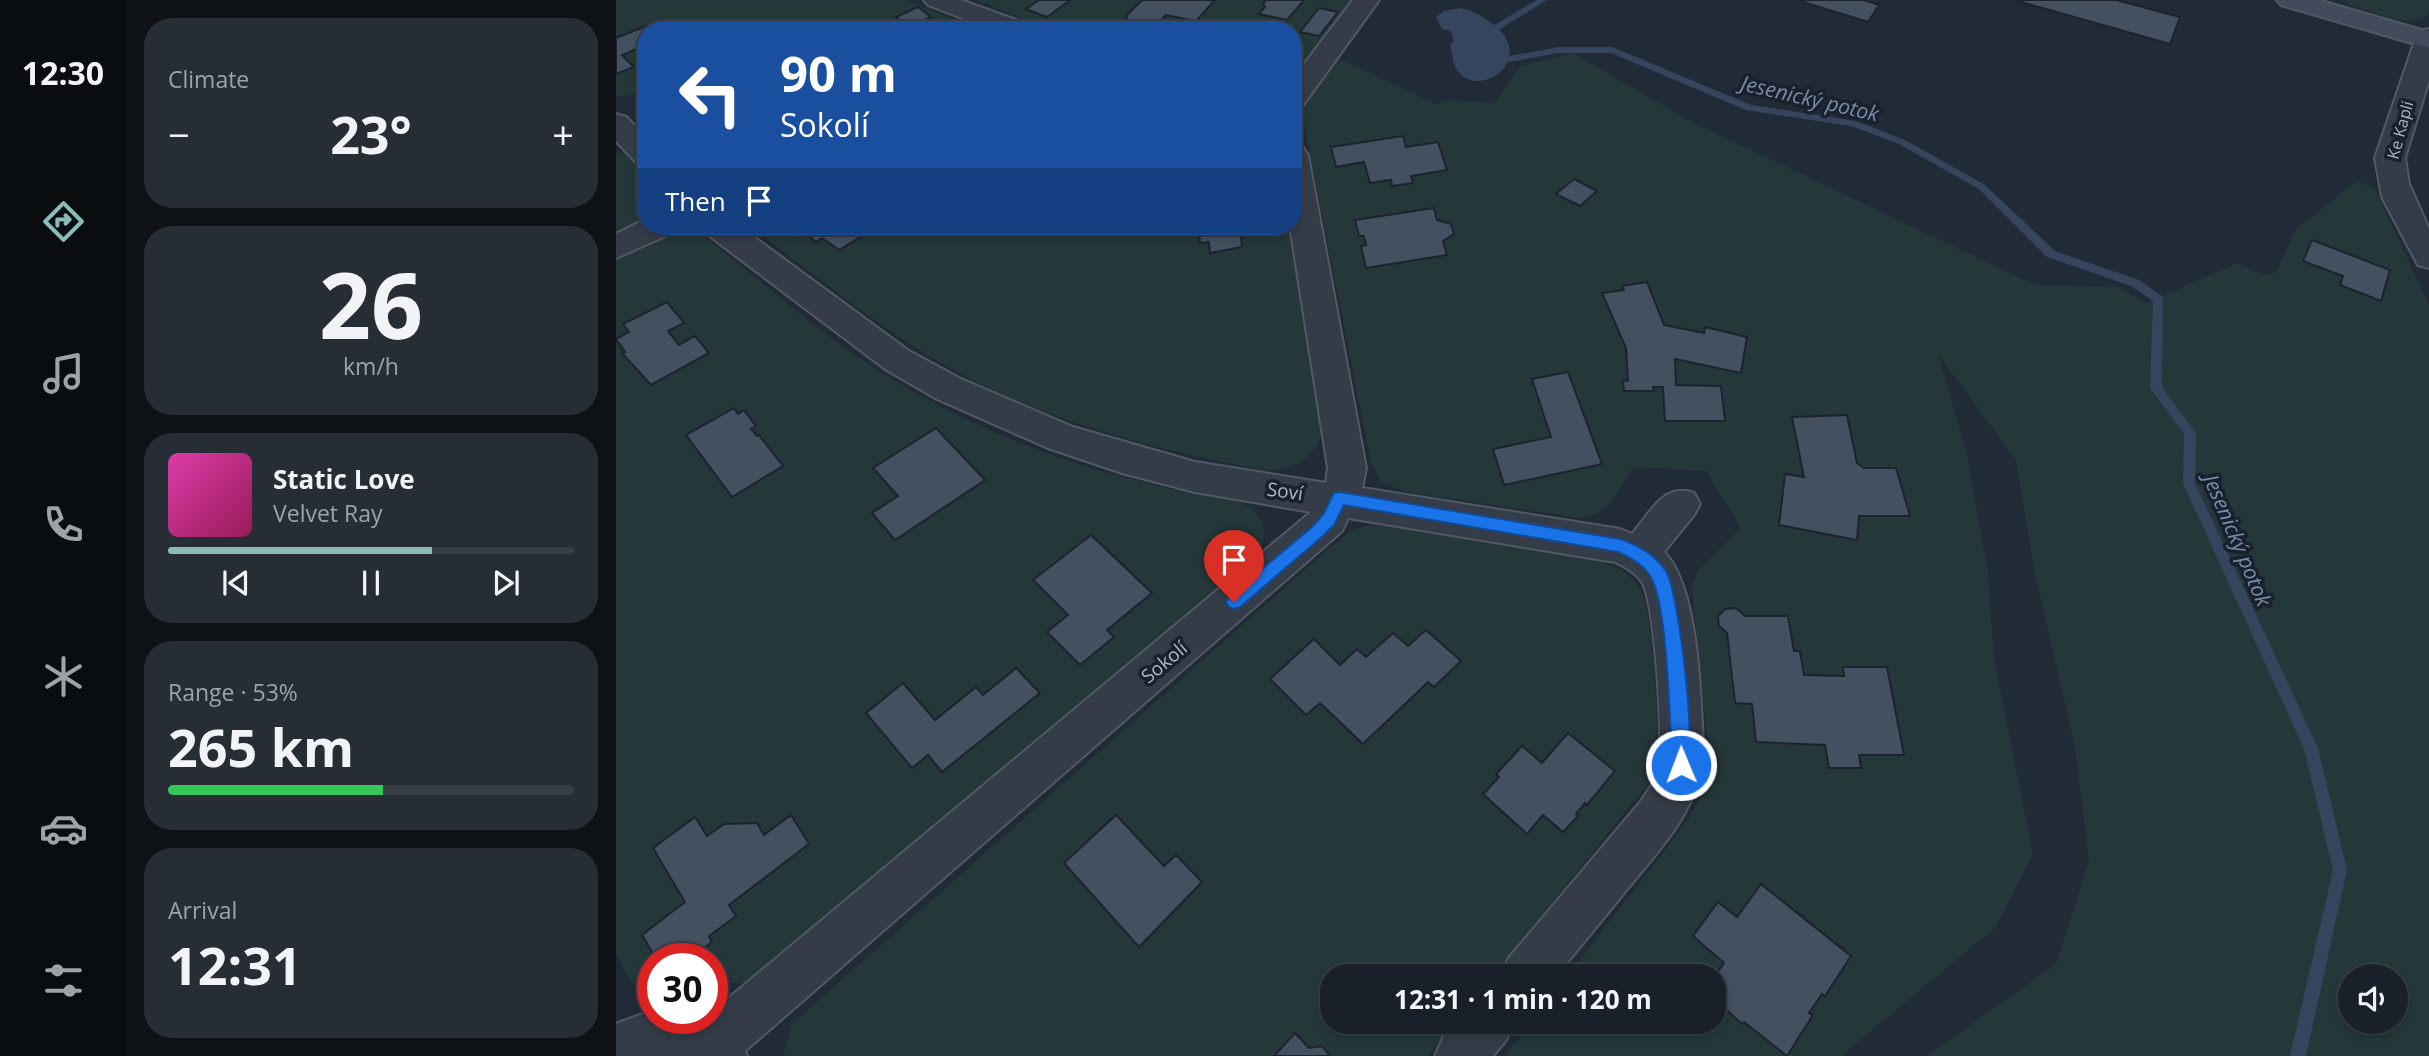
<!DOCTYPE html>
<html lang="en">
<head>
<meta charset="utf-8">
<style>
	body { margin:0; font-family:"Open Sans",sans-serif; background:#262d35; color:#f1f3f6; height:100vh; display:flex; flex-direction:column; font-size:26px; white-space:nowrap }
	* { box-sizing:border-box; margin:0 }
	p { font-size:23px; color:#9fa3a8 }
	.icon { flex:none; width:38px; height:38px; fill:none; stroke:currentColor; stroke-width:2; stroke-linecap:round; stroke-linejoin:round }
	.map { position:relative; flex:1; overflow:hidden }
	.side { display:flex; flex-direction:column; gap:18px; padding:18px; background:#0e1217; width:490px }
	.side>* { flex:none }
	.top-card { position:absolute; left:21px; top:21px; width:665px; height:214px; border-radius:28px; box-shadow:0 4px 10px #0003,0 0 0 2px #373e46; background:#1a4fa0; color:#fff; overflow:hidden }
	.tools { position:absolute; left:1722px; top:964px; display:grid; gap:14px }
	.tools a { display:grid; place-items:center; width:70px; height:70px; border-radius:50%; background:#192029; box-shadow:0 4px 10px #0003,0 0 0 2px #373e46; font-size:35px }
	.speed { position:absolute; left:21px; top:943px; display:flex; gap:14px; font-size:35px; font-weight:700; text-align:center }
	.speed>* { display:grid; place-content:center; width:91px; height:91px; border-radius:50%; background:#192029; box-shadow:0 4px 10px #0003,0 0 0 2px #373e46; line-height:1 }
	.speed .limit { border:10px solid #d22; background:#fff; color:#111 }
	.pin { position:absolute; display:grid; place-items:center; width:60px; height:60px; color:#fff; margin:-72px -30px; border-radius:50% 50% 50% 0; rotate:-45deg; box-shadow:0 0 7px #0007 }
	.pin .icon { rotate:45deg }
	.me { position:absolute; width:77px; margin:-38px; rotate:359deg; stroke-linejoin:round; filter:drop-shadow(0 0 5px #0008) }
	.turn { display:flex; align-items:center; gap:24px; height:147px; padding:0 28px; font-size:32px }
	.turn .icon { width:91px; height:91px; stroke-width:2.5 }
	.turn b { display:block; font-size:49px; line-height:60px }
	.then { display:flex; align-items:center; height:66px; padding:0 28px; background:#0003; gap:14px; font-size:26px }
	.big { font-size:52px; font-weight:700; line-height:1.1 }
	.side .widget { flex:1; display:flex; flex-direction:column; justify-content:center; gap:10px; min-width:0; padding:0 24px; border-radius:28px; background:#262d35 }
	.side .dial { align-items:center; gap:0 }
	.dial b { font-size:91px; line-height:1 }
	.song { display:flex; align-items:center; gap:21px }
	.cover { width:84px; height:84px; border-radius:10px; background:linear-gradient(135deg,hsl(320 70% 55%),hsl(330 70% 35%)) }
	.played { height:7px; border-radius:4px; background:linear-gradient(90deg,#8bbbb9 65%,#373e46 65%) }
	.keys { display:flex; justify-content:space-around; direction:ltr }
	.heat { display:flex; justify-content:space-between; align-items:center; font-size:38px; direction:ltr }
	.charge { height:10px; border-radius:5px; background:linear-gradient(90deg,#34c759 53%,#373e46 0) }
	.trip { position:absolute; left:704px; top:964px; width:406px; height:70px; border-radius:28px; background:#192029; box-shadow:0 4px 10px #0003,0 0 0 2px #373e46; font-weight:700; line-height:70px; text-align:center }
	main { display:flex; flex:1; min-height:0 }
	.dock { display:flex; flex-direction:column; width:126px; justify-content:space-around; align-items:center; background:#0a0d10; color:#9fa3a8 }
	.dock .icon { width:49px; height:49px }
	.dock .active { color:#8bbbb9 }
	.dock b { font-size:32px; color:#f1f3f6 }
	.map>svg:first-child { display:block }
</style>
</head>
<body>
<main>
<nav class="dock">
<b>12:30</b>
<svg class="icon active" aria-label="directions" viewBox="0 0 24 24"><path d="M12 3l9 9-9 9-9-9zM9 14v-3h6M13 9l2 2-2 2"/></svg>
<svg class="icon" aria-label="music" viewBox="0 0 24 24"><path d="M9 18V5l10-2v13"/><circle cx="6" cy="18" r="3"/><circle cx="16" cy="16" r="3"/></svg>
<svg class="icon" aria-label="phone" viewBox="0 0 24 24"><path d="M5 4h4l2 5-3 2q2 4 5 5l2-3 5 2v4C11 20 4 13 5 4z"/></svg>
<svg class="icon" aria-label="climate" viewBox="0 0 24 24"><path d="M12 3v18M4 7l16 10M4 17L20 7"/></svg>
<svg class="icon" aria-label="car" viewBox="0 0 24 24"><path d="M5 17H2v-5l4-1 3-4h7l3 4 3 1v5h-3M9 17h6M6 11h13"/><circle cx="7" cy="17" r="2"/><circle cx="17" cy="17" r="2"/></svg>
<svg class="icon" aria-label="filters" viewBox="0 0 24 24"><path d="M4 7h16M4 17h16"/><circle cx="9" cy="7" r="2"/><circle cx="15" cy="17" r="2"/></svg>
</nav>
<section class="side">
<div class="widget"><p>Climate</p>
<div class="heat"><a>−</a><b class="big">23°</b><a>+</a></div>
</div>
<div class="widget dial"><b>26</b><p>km/h</p></div>
<div class="widget">
<div class="song"><i class="cover"></i><div><b>Static Love</b><p>Velvet Ray</p></div></div>
<div class="played"></div>
<div class="keys"><svg class="icon" aria-label="previous" viewBox="0 0 24 24"><path d="M18 5L8 12l10 7zM5 5v14"/></svg><svg class="icon" aria-label="pause" viewBox="0 0 24 24"><path d="M8 5v14M16 5v14"/></svg><svg class="icon" aria-label="next" viewBox="0 0 24 24"><path d="M6 5l10 7-10 7zM19 5v14"/></svg></div>
</div>
<div class="widget"><p>Range · 53%</p><b class="big">265 km</b><div class="charge"></div></div>
<div class="widget"><p>Arrival</p><b class="big">12:31</b></div>
</section>
<div class="map">
<svg width="1813" height="1056" viewBox="0 0 1813 1056">
	<rect width="100%" height="100%" fill="#212a37"/>
	<!-- green -->
	<g fill="#243739" fill-rule="evenodd">
		<path d="M0 0H291L364 30H30V92L0 97Z"/>
		<path d="M360 0H736L677 79V30H434Z"/>
		<path d="M1726 0H1813V14C1792 31 1752 10 1730 3Z"/>
		<path d="M957 53 1074 121 1419 285 1501 287 1531 303 1621 263 1648 275 1660 272 1679 230 1741 181 1758 188 1813 304V1056H1311L1440 964 1473 861 1459 747 1418 570 1400 460 1322 354 1351 454 1372 573 1378 659 1417 854 1379 928 1225 1056H889L916 1022H1097V976H951L1071 822 1087 792 1092 749 1076 587 1082 571 1125 528 1090 471 1017 467C1003 492 994 513 964 518L790 492 766 482 755 463 686 113 691 94 722 58 822 105 829 100 878 103 905 66ZM1734 976H1780V1022H1734Z"/>
		<path d="M0 152 13 154 30 169V221L0 235Z"/>
		<path d="M134 226H672L706 426C705 449 688 464 666 469 646 473 623 465 603 461 509 442 413 413 328 365 259 325 197 274 134 226Z"/>
		<path d="M63 234 89 237C139 276 187 319 239 355 307 402 383 438 462 464 494 474 527 482 560 490 581 494 620 496 636 509 652 522 650 541 642 557L147 983H96V959H37V983H15L0 954V259L38 241Z"/>
		<path d="M748 526H770L983 561C1001 567 1017 575 1026 592 1036 611 1044 735 1041 759 1040 766 1037 773 1035 780L877 976H716V1022H840L812 1056H167L176 1024 718 544 733 533Z"/>
	</g>
	<!-- water -->
	<path fill="#35455e" d="M844 8C856 10 864 15 874 22 928 60 856 105 839 66 836 60 836 51 834 45L838 41 835 31 826 29 820 17 828 11Z"/>
	<g fill="none" stroke-linecap="round" stroke-linejoin="round">
		<!-- stream -->
		<path fill="#35455e" fill-rule="evenodd" d="M921 0H931L884 29 875 44 894 56 943 47H996L1135 105 1240 121 1289 140 1369 185 1439 251 1523 280 1546 296 1547 299 1546 387 1580 433 1579 483 1702 748 1731 870 1690 1056H1674L1717 870 1688 749 1567 483 1568 434 1534 388 1537 301 1515 286 1431 257 1363 189 1283 144 1235 126 1130 110 995 53H943L893 62 867 47 866 45 878 25Z"/>
	</g>
	<!-- building -->
	<g fill="#444f5f" stroke="#1c232e" stroke-width="2">
		<path d="M423 0H454L431 17 410 9Z"/>
		<path d="M526 0H599L580 21 550 15 542 23 531 26 513 22 510 16Z"/>
		<path d="M650 0H688L671 20 643 14 649 7 647 4Z"/>
		<path d="M1181 0H1248L1263 5 1252 22Z"/>
		<path d="M1398 0H1500L1564 17 1554 44Z"/>
		<path d="M302 7 315 17 293 27 280 17Z"/>
		<path d="M703 8 722 12 703 36 684 32Z"/>
		<path d="M35 24 41 30H30V45L6 55 18 67 0 74V38Z"/>
		<path d="M787 136 790 147 822 142 831 170 795 176 797 183 776 186 775 180 754 183 748 162 720 167 715 147Z"/>
		<path d="M958 179 981 191 964 206 940 194Z"/>
		<path d="M818 208 821 220 835 224 838 234 827 241 831 255 750 268 745 246 750 245 748 236H743L739 220Z"/>
		<path d="M169 226H250L256 230 223 250 206 238 200 242 187 232 178 237 166 228Z"/>
		<path d="M575 226H632L634 236 625 237 626 247 594 253 593 242 584 243 583 232 576 230Z"/>
		<path d="M1696 240 1774 270 1765 301 1724 285 1727 276 1687 261Z"/>
		<path d="M1031 282 1048 325 1088 333 1089 327 1131 337 1125 373 1059 359 1060 385 1105 386 1109 421H1049L1047 387H1037L1038 391H1008L1007 380 1012 381 1010 348 986 293 1008 290 1006 286Z"/>
		<path d="M51 302 68 323 52 331 63 345 79 336 93 353 35 385 6 353 9 352 0 339 13 332 7 324Z"/>
		<path d="M952 372 986 464 888 485 877 449 935 437 916 379Z"/>
		<path d="M118 408 122 414 128 410 140 426 135 429 141 436 143 435 167 466 116 497 70 435Z"/>
		<path d="M1231 415 1241 463 1248 468H1280L1294 516H1243L1241 540 1163 525 1169 474 1188 477 1176 417Z"/>
		<path d="M320 428 369 480 279 540 256 513 282 496 257 468Z"/>
		<path d="M475 535 536 593 491 630 498 637 464 665 431 632 452 615 417 580Z"/>
		<path d="M1120 608 1129 616H1172L1178 651H1184L1188 675 1228 676 1227 667H1271L1288 755H1243L1245 768H1213L1209 745 1140 742 1136 704 1119 703 1111 633 1103 626 1102 616 1109 609Z"/>
		<path d="M810 630 845 661 818 687 812 682 747 744 704 703 690 715 654 679 698 639 724 665 741 649 750 657 777 633 792 646Z"/>
		<path d="M400 668 424 693 326 772 312 755 296 768 250 713 287 683 319 720 360 687 367 695Z"/>
		<path d="M952 733 999 771 971 805 969 803 960 814 962 816 947 832 927 815 911 834 867 794 883 777 880 774 906 746 926 763Z"/>
		<path d="M175 815 193 844 113 905 120 916 93 936 96 942 73 959H40L26 935 69 902 37 848 79 817 91 836 108 824 141 823 148 835Z"/>
		<path d="M500 815 548 866 560 855 586 882 523 947 448 863Z"/>
		<path d="M1145 884 1235 956 1209 996 1206 994 1193 1013 1197 1015 1171 1056 1128 1022 1126 1024 1097 998V979L1108 963 1077 936 1102 902 1121 917Z"/>
		<path d="M679 1033 693 1048 706 1046 714 1056H658Z"/>
	</g>
	<g fill="none" stroke-linecap="round" stroke-linejoin="round">
		<defs>
			<g id="street">
				<path d="M308 0H345L411 24 415 30H377L312 5Z"/>
				<path d="M737 0H763L687 105 677 108V79Z"/>
				<path d="M1813 29V80L1789 158 1793 184 1813 229V268L1802 265 1766 197 1759 158 1800 37 1804 31Z"/>
				<path d="M0 114 10 117 30 137V165L20 162 0 141Z"/>
				<path d="M677 145 687 148 692 155 750 468 746 488 1004 529 1016 534C1034 513 1048 482 1078 493L1084 504 1078 515 1048 552C1083 587 1085 699 1087 749 1086 806 1046 847 1012 888 988 918 964 947 940 976H885L892 959 1025 801C1032 791 1040 780 1042 768 1048 737 1039 614 1028 586 1023 574 1010 567 999 562L732 518 726 531 129 1051 131 1056H0V1024L37 1010V1018H96V1012L695 512 579 492 506 473 432 448 321 399 269 369 91 234 87 226H123L293 351 345 379 457 427 579 462 710 483 712 468 674 226H677Z"/>
				<path d="M30 219V226H59L54 234 0 258V234Z"/>
				<path d="M840 1022H897L890 1040 877 1056H819L827 1038Z"/>
			</g>
			<path id="secondary" d="M1661 0H1702L1813 32V48L1665 5Z"/>
		</defs>
		<!-- street casing -->
		<use href="#street" stroke="#525965" stroke-width="4"/>
		<!-- secondary casing -->
		<use href="#secondary" stroke="#525965" stroke-width="4"/>
		<!-- street -->
		<use href="#street" fill="#343c48" fill-rule="evenodd"/>
		<!-- secondary -->
		<use href="#secondary" fill="#424b5b" fill-rule="evenodd"/>
	</g>
	<!-- route -->
	<path fill="#1a73e8" stroke="#114b97" stroke-width="2" d="M724 492 1004 539C1024 546 1040 555 1051 573 1063 596 1081 749 1071 772L1065 774 1058 772C1053 760 1056 746 1055 734 1052 698 1051 600 1033 574 1025 563 1014 557 1002 552L728 505 718 525 707 536 624 607 618 609 613 607 610 602 613 597 696 527 707 515 718 493Z"/>
	<g text-anchor="middle" dominant-baseline="central" stroke-width="7" stroke-linejoin="round" paint-order="stroke">
		<!-- far-street labels -->
		<g font-size="16" fill="#afb6c4" stroke="#1a212c">
			<text transform="translate(1784 130) rotate(-75)">Ke Kapli</text>
		</g>
		<!-- street labels -->
		<g font-size="19" fill="#afb6c4" stroke="#1a212c">
			<text transform="translate(669 491) rotate(8)">Soví</text>
			<text transform="translate(548 662) rotate(-40)">Sokolí</text>
		</g>
		<!-- water labels -->
		<g font-size="21" font-style="italic" fill="#778dac" stroke="#1a212c">
			<text transform="translate(1194 98) rotate(13)">Jesenický potok</text>
			<text transform="translate(1622 540) rotate(67)">Jesenický potok</text>
		</g>
	</g>
</svg>
<div class="tools">
<a><svg class="icon" aria-label="sound" viewBox="0 0 24 24"><path d="M4 9h4l5-4v14l-5-4H4zM17 9q2 3 0 6"/></svg></a>
</div>
<div class="speed"><div class="limit">30</div></div>
<div class="pin" style="left:618px;top:602px;background:#d93025"><svg class="icon" aria-label="arrive" viewBox="0 0 24 24"><path d="M6 21V4h12l-3 4 3 4H6"/></svg></div>
<svg class="me" style="left:1065px;top:765px" viewBox="-20 -20 40 40"><circle r="17" fill="#1a73e8" stroke="#fff" stroke-width="3"/><path d="M0-11L8 9 0 5-8 9z" fill="#fff"/></svg>
<div class="trip">12:31 · 1 min · 120 m</div>
<div class="top-card">
<div class="turn"><svg class="icon" aria-label="left" viewBox="0 0 24 24"><path d="M17 20v-9H6M10 6l-5 5 5 5"/></svg><div><b>90 m</b>Sokolí</div></div>
<div class="then">Then<svg class="icon" aria-label="arrive" viewBox="0 0 24 24"><path d="M6 21V4h12l-3 4 3 4H6"/></svg></div>
</div>
</div>
</main>
</body>
</html>
